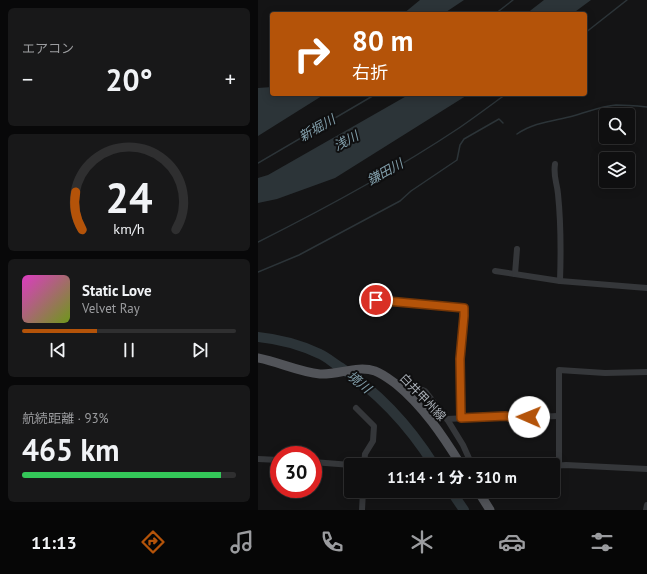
<!DOCTYPE html>
<html lang="ja">
<head>
<meta charset="utf-8">
<style>
	body { margin:0; font-family:"PT Sans","Noto Sans JP",sans-serif; background:#181819; color:#f1f3f6; height:100vh; display:flex; flex-direction:column; font-size:15px; white-space:nowrap }
	* { box-sizing:border-box; margin:0 }
	p { font-size:13px; color:#9b9c9f }
	.icon { flex:none; width:22px; height:22px; fill:none; stroke:currentColor; stroke-width:2; stroke-linecap:round; stroke-linejoin:round }
	.map { position:relative; flex:1; overflow:hidden }
	.sheet { display:flex; flex-direction:column; gap:8px; padding:8px; background:#080809; width:258px }
	.sheet>* { flex:none }
	.top-card { position:absolute; left:12px; top:12px; width:317px; height:84px; border-radius:4px; box-shadow:0 2px 10px #0003,0 0 0 1px #2f2f30; background:#b45309; color:#fff; overflow:hidden }
	.tools { position:absolute; left:341px; top:108px; display:grid; gap:8px }
	.tools a { display:grid; place-items:center; width:36px; height:36px; border-radius:4px; background:#0f0f10; box-shadow:0 2px 10px #0003,0 0 0 1px #2f2f30; font-size:20px }
	.speed { position:absolute; left:12px; top:446px; display:flex; gap:8px; font-size:20px; font-weight:700; text-align:center }
	.speed>* { display:grid; place-content:center; width:52px; height:52px; border-radius:50%; background:#0f0f10; box-shadow:0 2px 10px #0003,0 0 0 1px #2f2f30; line-height:1 }
	.speed .limit { border:6px solid #d22; background:#fff; color:#111 }
	.pin { position:absolute; display:grid; place-items:center; width:34px; height:34px; color:#fff; margin:-17px; border:2px solid #fff; border-radius:50%; box-shadow:0 1px 4px #0007 }
	.me { position:absolute; width:44px; margin:-22px; rotate:271deg; stroke-linejoin:round; filter:drop-shadow(0 0 3px #0008) }
	.turn { display:flex; align-items:center; gap:14px; height:84px; padding:0 16px; font-size:18px }
	.turn .icon { width:52px; height:52px; stroke-width:2.5 }
	.turn b { display:block; font-size:28px; line-height:34px }
	.big { font-size:30px; font-weight:800; line-height:1.1 }
	.sheet .card { flex:1; display:flex; flex-direction:column; justify-content:center; gap:6px; min-width:0; padding:0 14px; border-radius:6px; background:#181819 }
	.sheet .dial { align-items:center; gap:0 }
	.dial svg { height:104px; overflow:visible; fill:none; stroke:#2f2f30; stroke-width:7; stroke-linecap:round; text-anchor:middle }
	.dial text { fill:#f1f3f6; stroke:none }
	.song { display:flex; align-items:center; gap:12px }
	.cover { width:48px; height:48px; border-radius:6px; background:linear-gradient(135deg,hsl(310 70% 55%),hsl(80 70% 35%)) }
	.played { height:4px; border-radius:2px; background:linear-gradient(90deg,#b45309 35%,#2f2f30 35%) }
	.keys { display:flex; justify-content:space-around; direction:ltr }
	.heat { display:flex; justify-content:space-between; align-items:center; font-size:22px; direction:ltr }
	.charge { height:6px; border-radius:3px; background:linear-gradient(90deg,#34c759 93%,#2f2f30 0) }
	.trip { position:absolute; left:86px; top:458px; width:216px; height:40px; border-radius:4px; background:#0f0f10; box-shadow:0 2px 10px #0003,0 0 0 1px #2f2f30; font-weight:800; line-height:40px; text-align:center }
	.tab-bar { display:flex; height:64px; justify-content:space-around; align-items:center; background:#060606; color:#9b9c9f }
	.tab-bar .icon { width:28px; height:28px }
	.tab-bar .on { color:#b45309 }
	.tab-bar b { font-size:18px; color:#f1f3f6 }
	main { display:flex; flex:1; min-height:0 }
	.map>svg:first-child { display:block }
</style>
</head>
<body>
<main>
<section class="sheet">
<div class="card"><p>エアコン</p>
<div class="heat"><a>−</a><b class="big">20°</b><a>+</a></div>
</div>
<div class="card dial"><svg viewBox="0 0 100 80">
<path d="M14 69A42 42 0 1 1 86 69"/>
<path d="M14 69A42 42 0 0 1 9 40" stroke="#b45309"/>
<text x="50" y="56" font-size="32" font-weight="700">24</text>
<text x="50" y="72" font-size="11">km/h</text>
</svg></div>
<div class="card">
<div class="song"><i class="cover"></i><div><b>Static Love</b><p>Velvet Ray</p></div></div>
<div class="played"></div>
<div class="keys"><svg class="icon" aria-label="previous" viewBox="0 0 24 24"><path d="M18 5L8 12l10 7zM5 5v14"/></svg><svg class="icon" aria-label="pause" viewBox="0 0 24 24"><path d="M8 5v14M16 5v14"/></svg><svg class="icon" aria-label="next" viewBox="0 0 24 24"><path d="M6 5l10 7-10 7zM19 5v14"/></svg></div>
</div>
<div class="card"><p>航続距離 · 93%</p><b class="big">465 km</b><div class="charge"></div></div>
</section>
<div class="map">
<svg width="389" height="510" viewBox="0 0 389 510">
	<rect width="100%" height="100%" fill="#141415"/>
	<!-- water -->
	<g fill="#2c3438">
		<path d="M162 0H206L185 14H145Z"/>
		<path d="M286 0H333L314 14H268Z"/>
		<path d="M14 87V94H67L0 136V88Z"/>
		<path d="M152 94H211L77 178 19 199 0 203V178L10 175Z"/>
	</g>
	<g fill="none" stroke-linecap="round" stroke-linejoin="round">
		<!-- stream -->
		<g stroke="#2c3438" stroke-width="1.5">
			<path d="M237 14 255 0"/>
			<path d="M327 33 369 0"/>
			<path d="M259 134C276 122 296 121 315 116 330 112 343 106 358 105 368 105 379 106 389 107"/>
			<path d="M0 163 118 94"/>
			<path d="M0 242C68 208 138 170 201 128 217 117 233 105 248 94"/>
			<path d="M0 272 41 255 142 201 153 191 199 160 202 145 206 139 241 119 245 123"/>
		</g>
		<!-- river -->
		<g stroke="#2c3438" stroke-width="10">
			<path d="M0 337C20 339 43 345 62 354 69 357 75 363 82 367 120 392 152 427 176 465"/>
			<path d="M193 491 206 510"/>
		</g>
		<!-- street -->
		<g stroke="#35373a" stroke-width="6">
			<path d="M297 164C295 177 299 182 300 194 303 223 303 252 302 281"/>
			<path d="M237 271 302 281 389 288"/>
			<path d="M257 274 259 249"/>
			<path d="M118 300 206 308V316L202 359 203 418"/>
			<path d="M145 390 157 387 167 391 189 419 205 445 214 465"/>
			<path d="M98 408 116 426 115 441 107 454 106 465"/>
			<path d="M189 419 249 416 256 418 300 416"/>
			<path d="M0 459 21 460"/>
			<path d="M55 462 93 465"/>
			<path d="M301 465V370L347 373 389 372"/>
			<path d="M295 466 308 465 389 469"/>
			<path d="M104 510 105 491"/>
			<path d="M388 510 389 505"/>
		</g>
		<!-- primary -->
		<g stroke="#525459" stroke-width="9">
			<path d="M0 358C21 362 41 372 62 374 81 375 99 365 117 371 125 374 131 379 138 384 165 406 185 436 203 465"/>
			<path d="M220 491 232 510"/>
		</g>
	</g>
	<g fill="none" stroke-linecap="round" stroke-linejoin="round">
		<defs>
			<path id="route" d="M118 300 206 308V316L202 359 203 418 248 416 256 418 271 417"/>
		</defs>
		<!-- route casing -->
		<use href="#route" stroke="#753606" stroke-width="10"/>
		<!-- route -->
		<use href="#route" stroke="#b45309" stroke-width="7"/>
	</g>
	<g text-anchor="middle" dominant-baseline="central" stroke-width="4" stroke-linejoin="round" paint-order="stroke">
		<!-- street labels -->
		<g font-size="12" fill="#a7adb4" stroke="#0f0f10">
			<text transform="translate(165 397) rotate(46)">白井甲州線</text>
		</g>
		<!-- water labels -->
		<g font-size="13" font-style="italic" fill="#829fab" stroke="#0f0f10">
			<text transform="translate(59 128) rotate(-30)">新堀川</text>
			<text transform="translate(88 141) rotate(-28)">浅川</text>
			<text transform="translate(127 172) rotate(-29)">鎌田川</text>
			<text transform="translate(101 382) rotate(39)">境川</text>
		</g>
	</g>
</svg>
<div class="tools">
<a><svg class="icon" aria-label="search" viewBox="0 0 24 24"><circle cx="10" cy="10" r="6"/><path d="M15 15l6 6"/></svg></a>
<a><svg class="icon" aria-label="layers" viewBox="0 0 24 24"><path d="M12 4l9 5-9 5-9-5zM3 14l9 5 9-5"/></svg></a>
</div>
<div class="speed"><div class="limit">30</div></div>
<div class="pin" style="left:118px;top:300px;background:#d93025"><svg class="icon" aria-label="arrive" viewBox="0 0 24 24"><path d="M6 21V4h12l-3 4 3 4H6"/></svg></div>
<svg class="me" style="left:271px;top:417px" viewBox="-20 -20 40 40"><circle r="19" fill="#fff"/><path d="M0-13L10 11 0 6-10 11z" fill="#b45309"/></svg>
<div class="trip">11:14 · 1 分 · 310 m</div>
<div class="top-card">
<div class="turn"><svg class="icon" aria-label="right" viewBox="0 0 24 24"><path d="M7 20v-9h11M14 6l5 5-5 5"/></svg><div><b>80 m</b>右折</div></div>
</div>
</div>
</main>
<nav class="tab-bar">
<b>11:13</b>
<svg class="icon on" aria-label="directions" viewBox="0 0 24 24"><path d="M12 3l9 9-9 9-9-9zM9 14v-3h6M13 9l2 2-2 2"/></svg>
<svg class="icon" aria-label="music" viewBox="0 0 24 24"><path d="M9 18V5l10-2v13"/><circle cx="6" cy="18" r="3"/><circle cx="16" cy="16" r="3"/></svg>
<svg class="icon" aria-label="phone" viewBox="0 0 24 24"><path d="M5 4h4l2 5-3 2q2 4 5 5l2-3 5 2v4C11 20 4 13 5 4z"/></svg>
<svg class="icon" aria-label="climate" viewBox="0 0 24 24"><path d="M12 3v18M4 7l16 10M4 17L20 7"/></svg>
<svg class="icon" aria-label="car" viewBox="0 0 24 24"><path d="M5 17H2v-5l4-1 3-4h7l3 4 3 1v5h-3M9 17h6M6 11h13"/><circle cx="7" cy="17" r="2"/><circle cx="17" cy="17" r="2"/></svg>
<svg class="icon" aria-label="filters" viewBox="0 0 24 24"><path d="M4 7h16M4 17h16"/><circle cx="9" cy="7" r="2"/><circle cx="15" cy="17" r="2"/></svg>
</nav>
</body>
</html>
